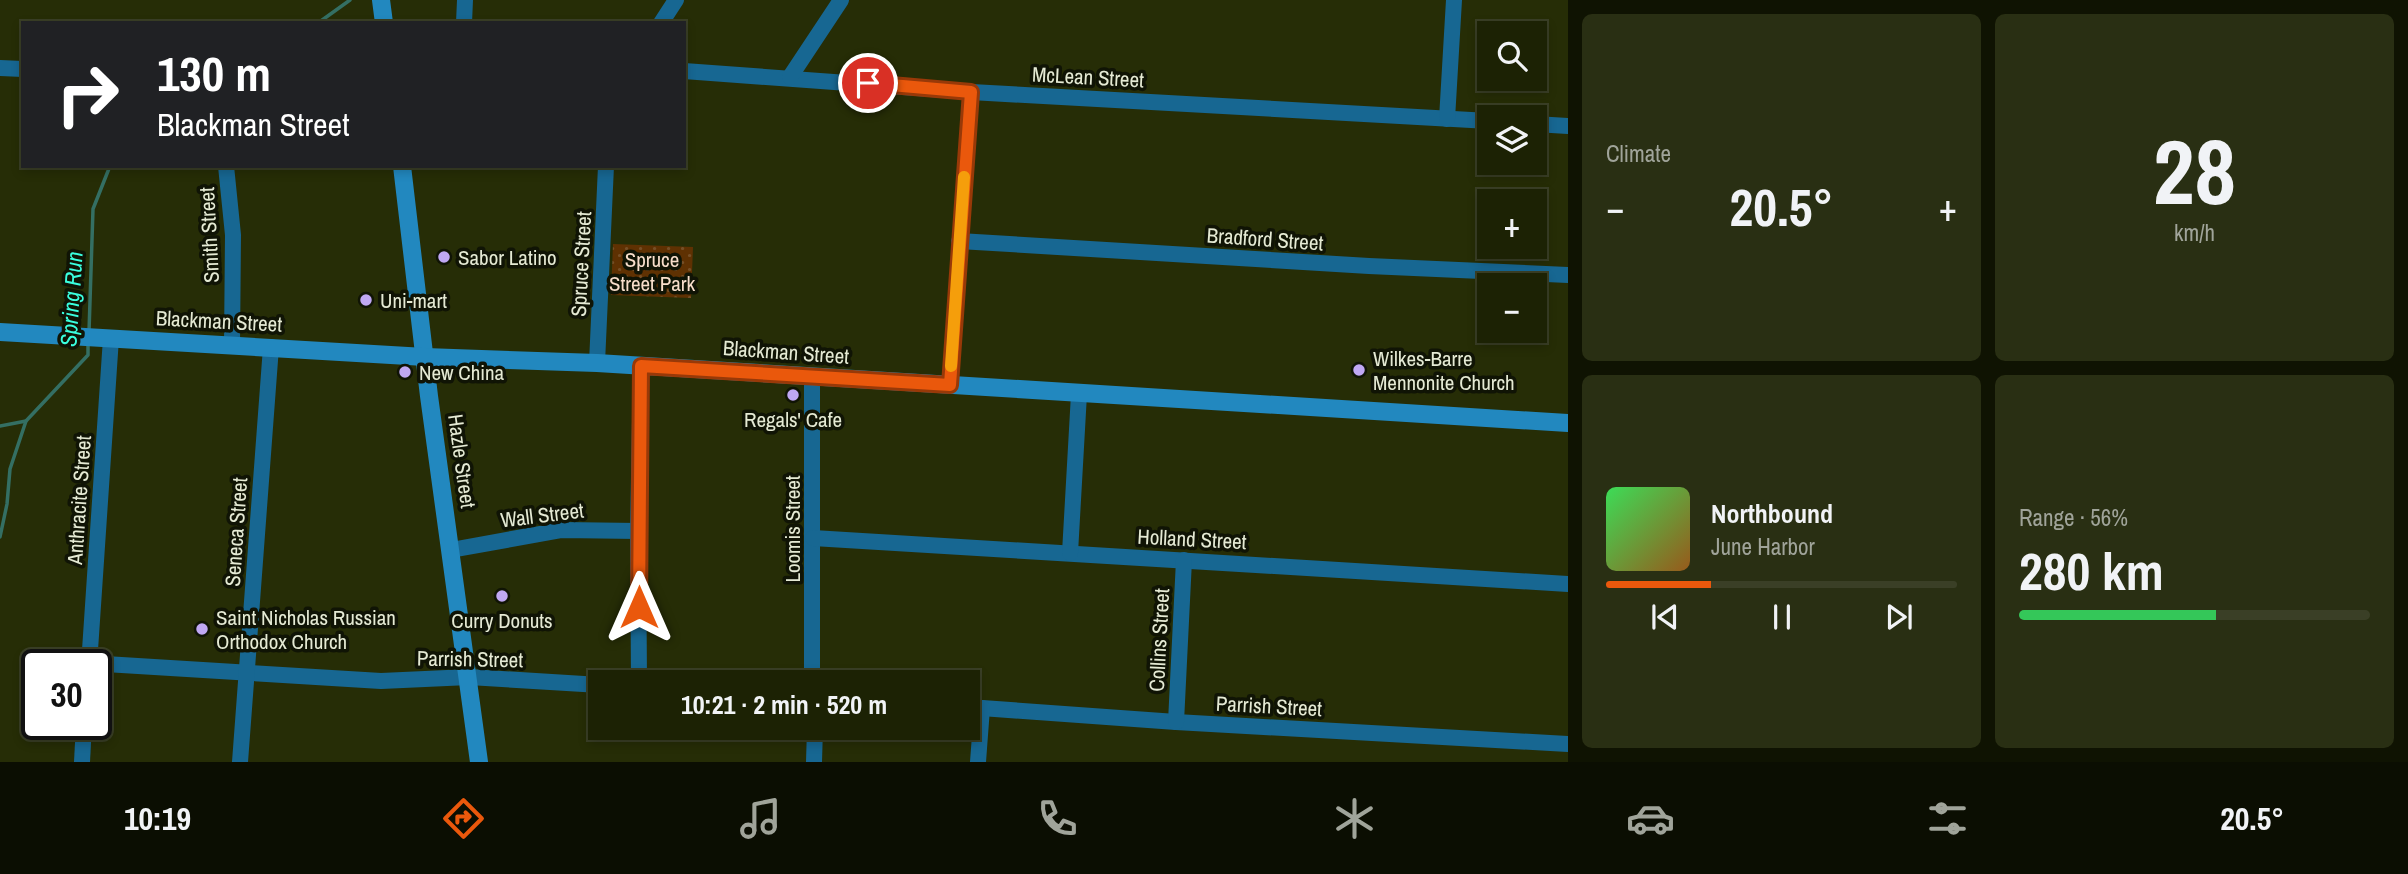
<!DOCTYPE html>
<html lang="en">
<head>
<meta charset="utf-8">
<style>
	body { margin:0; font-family:"Archivo Narrow",sans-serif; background:#292f13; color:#f1f3f6; height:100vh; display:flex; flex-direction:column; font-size:26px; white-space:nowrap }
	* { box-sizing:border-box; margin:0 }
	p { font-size:23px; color:#a0a49a }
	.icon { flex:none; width:38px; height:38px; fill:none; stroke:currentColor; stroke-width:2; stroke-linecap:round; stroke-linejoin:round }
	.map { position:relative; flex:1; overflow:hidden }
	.side { display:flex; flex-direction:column; gap:14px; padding:14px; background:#0f1302; width:840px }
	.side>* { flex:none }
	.hud { position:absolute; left:21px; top:21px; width:665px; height:147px; border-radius:0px; box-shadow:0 4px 10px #0003,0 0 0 2px #3a3f26; background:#202124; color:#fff; overflow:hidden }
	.buttons { position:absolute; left:1477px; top:21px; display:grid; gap:14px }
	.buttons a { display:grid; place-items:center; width:70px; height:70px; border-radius:0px; background:#1c2204; box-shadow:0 4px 10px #0003,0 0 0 2px #3a3f26; font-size:35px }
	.speed { position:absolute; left:21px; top:649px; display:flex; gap:14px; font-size:35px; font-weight:700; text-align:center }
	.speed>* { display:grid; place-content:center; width:91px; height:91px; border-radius:50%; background:#1c2204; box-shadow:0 4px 10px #0003,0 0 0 2px #3a3f26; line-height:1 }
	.speed .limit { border:4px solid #111; border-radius:10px; background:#fff; color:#111 }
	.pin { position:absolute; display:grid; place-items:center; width:60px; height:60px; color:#fff; margin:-30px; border:4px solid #fff; border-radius:50%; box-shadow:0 2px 7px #0007 }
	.me { position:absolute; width:77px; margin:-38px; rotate:0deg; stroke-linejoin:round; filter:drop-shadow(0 0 5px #0008) }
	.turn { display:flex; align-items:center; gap:24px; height:147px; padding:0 21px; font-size:32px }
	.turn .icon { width:91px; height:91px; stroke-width:2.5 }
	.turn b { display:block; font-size:49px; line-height:60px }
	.big { font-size:52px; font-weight:700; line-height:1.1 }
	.side .tile { flex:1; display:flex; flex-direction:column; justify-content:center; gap:10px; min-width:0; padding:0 24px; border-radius:10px; background:#292f13 }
	.side .dial { align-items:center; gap:0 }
	.dial b { font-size:91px; line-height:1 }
	.song { display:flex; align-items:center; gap:21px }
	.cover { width:84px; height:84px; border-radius:10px; background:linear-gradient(135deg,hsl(130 70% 55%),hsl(30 70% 35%)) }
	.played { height:7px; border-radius:4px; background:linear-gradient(90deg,#ea580c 30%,#3a3f26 30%) }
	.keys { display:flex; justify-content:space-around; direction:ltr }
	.heat { display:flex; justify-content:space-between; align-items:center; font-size:38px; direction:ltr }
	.charge { height:10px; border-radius:5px; background:linear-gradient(90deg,#34c759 56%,#3a3f26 0) }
	.side .tiles { flex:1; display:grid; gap:14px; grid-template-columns:repeat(2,1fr) }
	.trip { position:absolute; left:588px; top:670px; width:392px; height:70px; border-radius:0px; background:#1c2204; box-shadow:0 4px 10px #0003,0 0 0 2px #3a3f26; font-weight:700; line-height:70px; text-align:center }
	.menu { display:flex; height:112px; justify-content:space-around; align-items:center; background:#0b0e02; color:#a0a49a }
	.menu .icon { width:49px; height:49px }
	.menu .current { color:#ea580c }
	.menu b { font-size:32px; color:#f1f3f6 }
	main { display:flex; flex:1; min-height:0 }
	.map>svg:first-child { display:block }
</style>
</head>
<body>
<main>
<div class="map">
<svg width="1568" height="762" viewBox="0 0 1568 762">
	<defs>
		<pattern id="park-dots" width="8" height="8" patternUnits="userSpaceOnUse" patternTransform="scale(1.75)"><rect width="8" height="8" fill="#5f3102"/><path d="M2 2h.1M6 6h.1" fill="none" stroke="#764f26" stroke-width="1.8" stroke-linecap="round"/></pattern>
	</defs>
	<rect width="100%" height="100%" fill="#262d06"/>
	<!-- park -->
	<path fill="url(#park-dots)" d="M613 244 693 247 691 298 611 295Z"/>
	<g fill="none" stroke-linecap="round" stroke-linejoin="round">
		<!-- stream -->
		<g stroke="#346f63" stroke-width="3.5">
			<path d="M318 23 350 0"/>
			<path d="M89 332 93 209 110 166"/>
			<path d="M0 426 26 421"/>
			<path d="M0 537 7 504 10 469 26 421 88 355V343"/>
		</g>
		<!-- street -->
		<g stroke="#176792" stroke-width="16">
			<path d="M464 23 465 0"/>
			<path d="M661 23 676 0"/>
			<path d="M0 68 23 69"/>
			<path d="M684 71 971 92 1489 121"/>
			<path d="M790 77 841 0"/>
			<path d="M1447 119 1454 0"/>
			<path d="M1535 124 1568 126"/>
			<path d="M226 166 233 235 232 344"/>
			<path d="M959 241 1369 266 1568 275"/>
			<path d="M597 363 606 166"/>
			<path d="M812 376V682"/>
			<path d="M950 385 971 92"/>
			<path d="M813 538 1568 584"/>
			<path d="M451 550 562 530 638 531"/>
			<path d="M1070 553 1079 394"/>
			<path d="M89 663 381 681 469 677 600 685"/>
			<path d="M89 665 111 338"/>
			<path d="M639 682 638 531 641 366"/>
			<path d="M968 707 1176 722 1568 744"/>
			<path d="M1176 722 1184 560"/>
			<path d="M82 762 84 724"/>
			<path d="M240 762 271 347"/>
			<path d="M814 762 815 728"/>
			<path d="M978 762 982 708"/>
		</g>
		<!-- secondary -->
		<g stroke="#2288bf" stroke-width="18">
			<path d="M381 0 384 23"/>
			<path d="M402 166 429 396 479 762"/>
			<path d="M0 332 425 357 597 363 1568 423"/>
		</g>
	</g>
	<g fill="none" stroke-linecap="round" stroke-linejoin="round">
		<defs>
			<path id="route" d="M639 607 641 366 950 385 971 92 868 83"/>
		</defs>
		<!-- route casing -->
		<use href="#route" stroke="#983908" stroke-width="18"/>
		<!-- route -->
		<use href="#route" stroke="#ea580c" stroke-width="12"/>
		<!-- slow -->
		<path stroke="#f59e0b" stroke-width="12" d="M951 366 964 177"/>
	</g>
	<!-- markers -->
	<g fill="#c0a8f3" stroke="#101405" stroke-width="2.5">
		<circle cx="444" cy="257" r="7"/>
		<circle cx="366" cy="300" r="7"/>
		<circle cx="1359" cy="370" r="7"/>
		<circle cx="405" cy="372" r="7"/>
		<circle cx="793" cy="395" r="7"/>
		<circle cx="502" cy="596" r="7"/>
		<circle cx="202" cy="629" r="7"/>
	</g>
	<g text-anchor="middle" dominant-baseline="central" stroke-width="7" stroke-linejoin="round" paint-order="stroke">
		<!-- street labels -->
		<g font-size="21" fill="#e5ead4" stroke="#101405">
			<text transform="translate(1088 77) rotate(3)">McLean Street</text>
			<text transform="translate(209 235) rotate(-93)">Smith Street</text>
			<text transform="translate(1265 239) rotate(4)">Bradford Street</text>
			<text transform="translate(581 264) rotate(-87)">Spruce Street</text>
			<text transform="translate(219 321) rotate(3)">Blackman Street</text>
			<text transform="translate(786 352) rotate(4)">Blackman Street</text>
			<text transform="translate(462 461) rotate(82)">Hazle Street</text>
			<text transform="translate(79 500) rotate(-86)">Anthracite Street</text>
			<text transform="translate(542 515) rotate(-7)">Wall Street</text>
			<text transform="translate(792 529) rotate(-90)">Loomis Street</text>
			<text transform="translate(236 532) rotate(-86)">Seneca Street</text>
			<text transform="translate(1192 539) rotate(3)">Holland Street</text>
			<text transform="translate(1159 640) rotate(-87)">Collins Street</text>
			<text transform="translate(470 659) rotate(1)">Parrish Street</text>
			<text transform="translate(1269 706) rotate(3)">Parrish Street</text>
		</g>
		<!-- poi labels -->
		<g font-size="21" fill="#e5ead4" stroke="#101405" text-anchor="start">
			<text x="458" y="257">Sabor Latino</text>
			<text x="380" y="300">Uni-mart</text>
			<text x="1373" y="358">Wilkes-Barre<tspan x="1373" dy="24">Mennonite Church</tspan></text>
			<text x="419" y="372">New China</text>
			<text x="793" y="419" text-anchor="middle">Regals' Cafe</text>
			<text x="216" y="617">Saint Nicholas Russian<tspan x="216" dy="24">Orthodox Church</tspan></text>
			<text x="502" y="620" text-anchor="middle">Curry Donuts</text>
		</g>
		<!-- park labels -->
		<g font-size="21" fill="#f8decb" stroke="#101405">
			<text x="652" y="259">Spruce<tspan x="652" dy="24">Street Park</tspan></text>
		</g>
		<!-- water labels -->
		<g font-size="23" font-style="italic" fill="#3affdf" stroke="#101405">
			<text transform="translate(71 299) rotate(-86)">Spring Run</text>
		</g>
	</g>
</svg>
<div class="buttons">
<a><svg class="icon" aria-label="search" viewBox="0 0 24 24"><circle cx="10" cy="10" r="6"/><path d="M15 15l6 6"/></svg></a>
<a><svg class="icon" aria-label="layers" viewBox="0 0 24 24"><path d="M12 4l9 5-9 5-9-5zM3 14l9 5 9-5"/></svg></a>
<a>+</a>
<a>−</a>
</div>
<div class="speed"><div class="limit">30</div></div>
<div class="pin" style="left:868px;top:83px;background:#d93025"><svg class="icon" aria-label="arrive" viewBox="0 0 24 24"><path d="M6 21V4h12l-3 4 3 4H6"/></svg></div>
<svg class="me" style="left:639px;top:607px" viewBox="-20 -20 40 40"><path d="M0-17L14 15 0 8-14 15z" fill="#ea580c" stroke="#fff" stroke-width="4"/></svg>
<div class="trip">10:21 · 2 min · 520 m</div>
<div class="hud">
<div class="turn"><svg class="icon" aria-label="right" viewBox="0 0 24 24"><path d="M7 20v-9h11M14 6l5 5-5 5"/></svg><div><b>130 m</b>Blackman Street</div></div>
</div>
</div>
<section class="side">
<div class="tiles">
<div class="tile"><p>Climate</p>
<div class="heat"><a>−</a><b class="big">20.5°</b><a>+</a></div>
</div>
<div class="tile dial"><b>28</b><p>km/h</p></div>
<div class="tile">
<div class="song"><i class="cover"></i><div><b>Northbound</b><p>June Harbor</p></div></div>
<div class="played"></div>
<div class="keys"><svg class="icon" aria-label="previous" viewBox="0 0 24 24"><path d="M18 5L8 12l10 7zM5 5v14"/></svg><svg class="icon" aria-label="pause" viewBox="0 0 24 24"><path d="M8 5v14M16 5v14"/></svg><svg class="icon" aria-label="next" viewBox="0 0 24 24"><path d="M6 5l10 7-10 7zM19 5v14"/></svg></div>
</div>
<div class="tile"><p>Range · 56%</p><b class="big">280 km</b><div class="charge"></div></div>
</div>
</section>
</main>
<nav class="menu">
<b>10:19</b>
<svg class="icon current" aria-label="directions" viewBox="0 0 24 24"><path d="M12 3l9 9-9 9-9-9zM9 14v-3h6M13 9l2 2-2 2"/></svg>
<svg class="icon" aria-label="music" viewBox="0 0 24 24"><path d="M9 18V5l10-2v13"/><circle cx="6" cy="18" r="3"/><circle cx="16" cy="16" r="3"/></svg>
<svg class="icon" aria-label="phone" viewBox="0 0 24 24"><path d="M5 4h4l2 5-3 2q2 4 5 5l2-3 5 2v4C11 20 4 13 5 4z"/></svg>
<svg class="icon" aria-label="climate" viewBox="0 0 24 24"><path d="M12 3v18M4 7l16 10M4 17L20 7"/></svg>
<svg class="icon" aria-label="car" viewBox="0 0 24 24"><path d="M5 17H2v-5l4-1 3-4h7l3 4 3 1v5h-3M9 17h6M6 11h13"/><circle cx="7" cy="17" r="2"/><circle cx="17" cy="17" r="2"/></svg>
<svg class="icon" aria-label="filters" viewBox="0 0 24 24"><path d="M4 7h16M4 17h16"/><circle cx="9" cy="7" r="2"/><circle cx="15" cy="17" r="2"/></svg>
<b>20.5°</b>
</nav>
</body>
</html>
